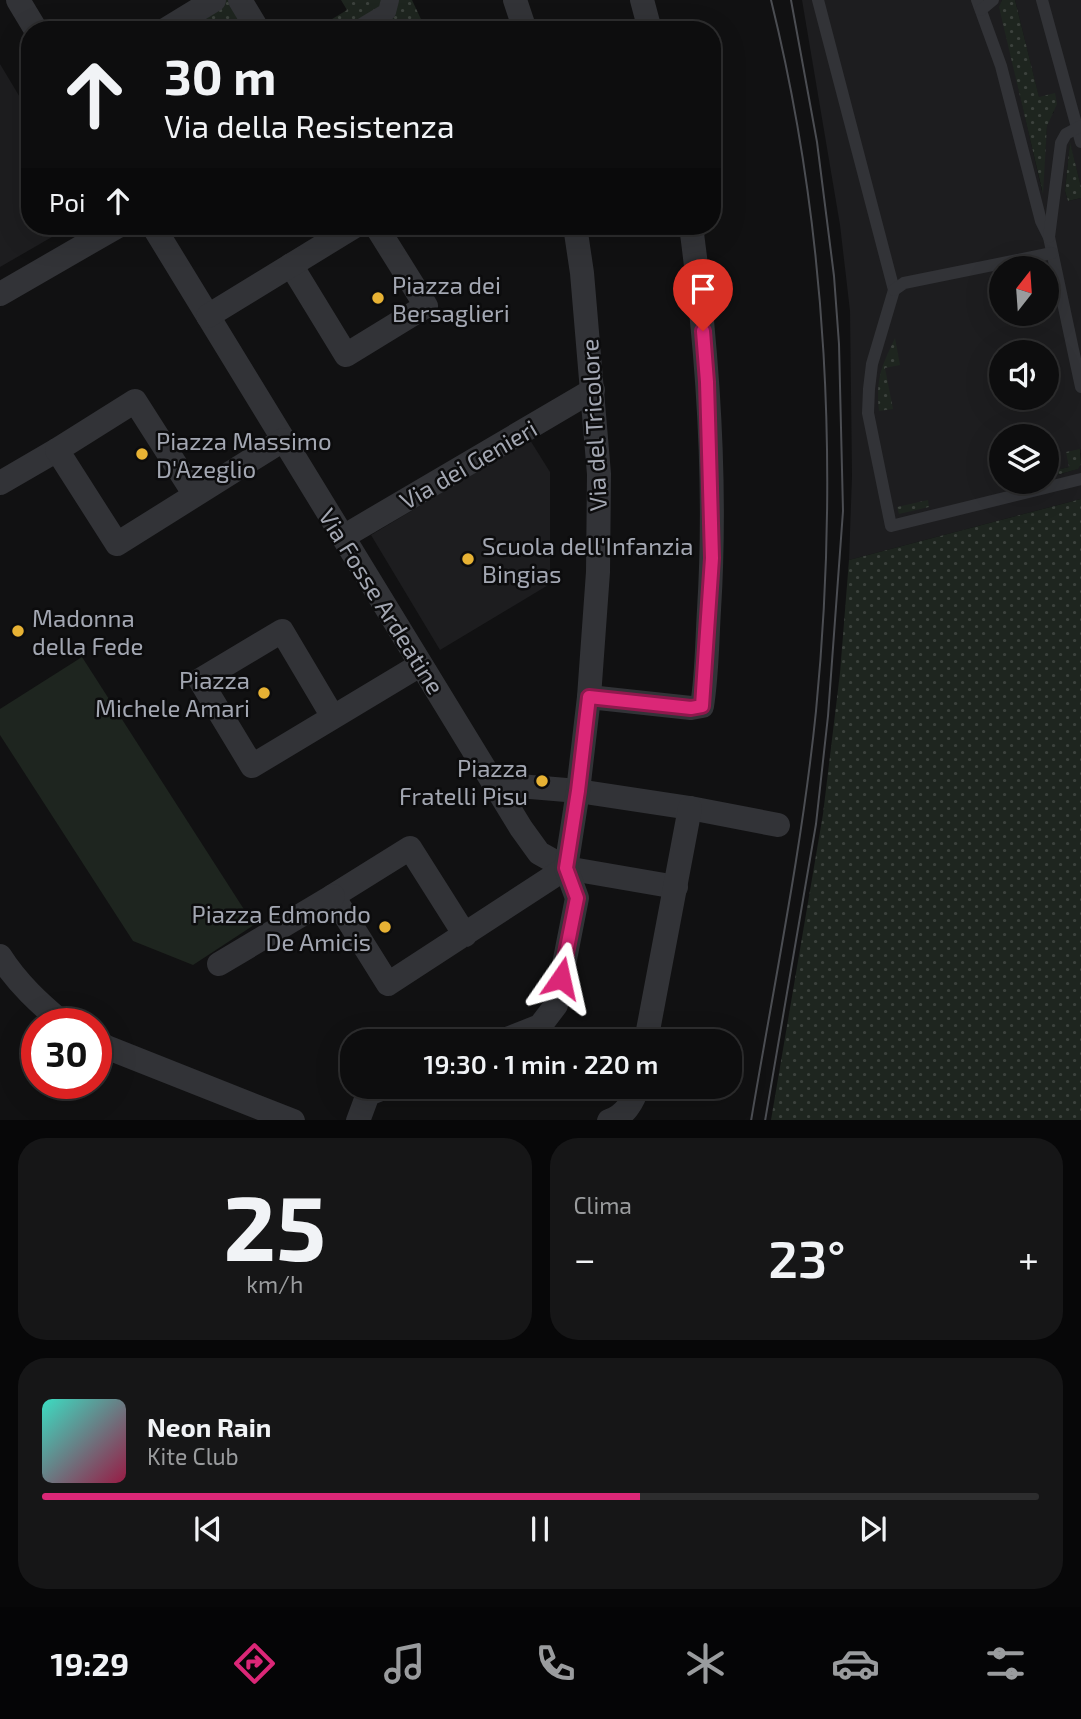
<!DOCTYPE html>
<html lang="it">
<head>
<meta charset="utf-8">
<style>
	body { margin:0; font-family:"Exo 2",sans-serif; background:#161617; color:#f1f3f6; height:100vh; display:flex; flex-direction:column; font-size:26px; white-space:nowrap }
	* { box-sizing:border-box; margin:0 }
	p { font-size:23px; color:#9a9c9e }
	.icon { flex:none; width:38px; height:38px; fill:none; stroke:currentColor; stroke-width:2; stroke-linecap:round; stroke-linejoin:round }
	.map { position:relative; height:1120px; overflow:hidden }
	.sheet { display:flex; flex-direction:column; gap:18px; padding:18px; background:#070708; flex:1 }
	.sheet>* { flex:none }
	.guide { position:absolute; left:21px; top:21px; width:700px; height:214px; border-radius:28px; box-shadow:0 7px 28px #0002,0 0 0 2px #2d2d2e; background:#0d0d0e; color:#f1f3f6; overflow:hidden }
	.needle { width:46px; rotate:17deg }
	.buttons { position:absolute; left:989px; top:256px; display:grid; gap:14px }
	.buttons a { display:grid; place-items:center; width:70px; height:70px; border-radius:50%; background:#0d0d0e; box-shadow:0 7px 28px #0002,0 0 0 2px #2d2d2e; font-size:35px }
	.speed { position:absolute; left:21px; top:1008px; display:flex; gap:14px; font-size:35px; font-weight:700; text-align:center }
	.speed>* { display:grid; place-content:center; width:91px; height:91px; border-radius:50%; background:#0d0d0e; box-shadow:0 7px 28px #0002,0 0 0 2px #2d2d2e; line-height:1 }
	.speed .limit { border:10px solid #d22; background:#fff; color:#111 }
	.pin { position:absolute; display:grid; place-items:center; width:60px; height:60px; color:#fff; margin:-72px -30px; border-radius:50% 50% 50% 0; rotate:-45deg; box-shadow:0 0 7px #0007 }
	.pin .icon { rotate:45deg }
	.me { position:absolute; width:77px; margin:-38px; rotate:11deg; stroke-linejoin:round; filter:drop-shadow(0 0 5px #0008) }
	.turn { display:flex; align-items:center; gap:24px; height:147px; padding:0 28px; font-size:32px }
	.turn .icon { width:91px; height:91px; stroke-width:2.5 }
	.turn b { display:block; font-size:49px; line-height:60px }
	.then { display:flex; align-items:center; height:66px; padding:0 28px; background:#0003; gap:14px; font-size:26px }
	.big { font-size:52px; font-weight:600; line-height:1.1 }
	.sheet .tile { flex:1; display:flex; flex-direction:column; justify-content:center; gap:10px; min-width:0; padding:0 24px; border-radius:28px; background:#161617 }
	.sheet .dial { align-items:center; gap:0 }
	.dial b { font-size:91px; line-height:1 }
	.song { display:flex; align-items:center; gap:21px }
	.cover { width:84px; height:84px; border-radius:10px; background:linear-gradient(135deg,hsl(170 70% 55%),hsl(340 70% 35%)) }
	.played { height:7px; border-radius:4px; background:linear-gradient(90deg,#db2777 60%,#2d2d2e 60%) }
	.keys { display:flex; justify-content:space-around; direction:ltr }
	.heat { display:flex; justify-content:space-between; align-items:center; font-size:38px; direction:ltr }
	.sheet .tiles { flex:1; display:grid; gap:18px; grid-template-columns:1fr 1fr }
	.tile:last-child { grid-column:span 2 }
	.trip { position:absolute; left:340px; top:1029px; width:402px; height:70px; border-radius:28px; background:#0d0d0e; box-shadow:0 7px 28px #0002,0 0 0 2px #2d2d2e; font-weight:600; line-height:70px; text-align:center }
	.tab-bar { display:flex; height:112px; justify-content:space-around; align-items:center; background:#050506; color:#9a9c9e }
	.tab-bar .icon { width:49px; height:49px }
	.tab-bar .current { color:#db2777 }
	.tab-bar b { font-size:32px; color:#f1f3f6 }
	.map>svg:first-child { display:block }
</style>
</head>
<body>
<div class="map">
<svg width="1081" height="1121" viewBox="0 0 1081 1121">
	<defs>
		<pattern id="grass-dots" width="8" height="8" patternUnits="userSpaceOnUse" patternTransform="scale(1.75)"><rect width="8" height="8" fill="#1e251f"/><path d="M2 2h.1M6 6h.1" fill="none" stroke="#3c423d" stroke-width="1.8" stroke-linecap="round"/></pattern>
	</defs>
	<rect width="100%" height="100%" fill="#111112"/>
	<!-- built -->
	<g fill="#1d1d1f" fill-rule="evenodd">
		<path d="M802 0H1002L1000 7 1042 191 1047 126 1048 119 1054 112 1039 98 1015 0H1081V187L1070 144 1065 191 1068 201 1081 198V452L1080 449 1069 467 1053 471 1054 476 1077 469 1081 464V499L849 560 852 476 850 311 840 225ZM1001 268H1046V313H1001ZM1001 352H1046V397H1001ZM1001 436H1046V481H1032L1003 488 1000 480Z"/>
		<path d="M0 64 30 114V226H71L0 267Z"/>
		<path d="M530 440 550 472V584L440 650 371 535Z"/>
	</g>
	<!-- grass -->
	<g fill="url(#grass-dots)">
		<path d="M214 0H240L258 30H165Z"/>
		<path d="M341 0H412L426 30H314L347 10Z"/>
		<path d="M1002 0H1015L1039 97 1055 93 1057 104 1047 126 1043 194 999 7Z"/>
		<path d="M1070 142 1081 187V198L1068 201 1065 191Z"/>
		<path d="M895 338 900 365 885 368 893 409 879 411C876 377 881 368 895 338Z"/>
		<path d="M1080 449 1081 464 1078 469 1053 476 1052 471 1069 467 1066 452Z"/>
		<path d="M1081 499V1120H771L823 814 840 673 849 560Z"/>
		<path d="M928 500 929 507 899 514 897 507Z"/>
	</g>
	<!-- garden -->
	<path fill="#1e251f" d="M82 657 254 925 193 965 133 941 0 735V709Z"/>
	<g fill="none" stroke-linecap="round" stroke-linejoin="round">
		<!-- service -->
		<g stroke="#323337" stroke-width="12">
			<path d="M818 0 894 290 872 364 869 389 868 413 891 526 1081 479"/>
			<path d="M977 0 1001 66 1041 221 1049 237 1081 387"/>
			<path d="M1042 0 1081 142"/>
			<path d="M981 10 993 0"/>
			<path d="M1049 237 1061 143 1066 134 1081 126"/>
			<path d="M894 290 904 283 1052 253"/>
		</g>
		<!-- pedestrian -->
		<path stroke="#323337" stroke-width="18" d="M357 30 387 12 390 0"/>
		<!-- minor -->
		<g stroke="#323337" stroke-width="24">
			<path d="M18 0 36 30"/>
			<path d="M240 0 258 30"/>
			<path d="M515 0 525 30"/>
			<path d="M642 0 650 30"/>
			<path d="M165 30 214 0"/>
			<path d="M153 226 521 828 539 853 566 868 676 887"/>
			<path d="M291 265 346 355 426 306 376 226"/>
			<path d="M0 294 118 226"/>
			<path d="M208 316 355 226"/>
			<path d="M0 483 57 450"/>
			<path d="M195 495 135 401 57 450 117 544 283 440"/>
			<path d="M343 537 593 390"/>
			<path d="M589 697 691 708 702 706C707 675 707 642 709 610 717 482 708 353 691 226"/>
			<path d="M333 717 282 631 200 680 252 766 420 665"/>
			<path d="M501 793 519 786 578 791 690 808 778 825"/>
			<path d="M465 935 410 848 333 896 388 984 566 868"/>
			<path d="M0 956C17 983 40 1004 64 1024"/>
			<path d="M219 964 333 896"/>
			<path d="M502 1041 540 1026 556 1005 577 898 566 868 578 791 589 697 598 572 599 474 582 273 575 226"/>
			<path d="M646 1041 690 808"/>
			<path d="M96 1043 293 1121"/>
			<path d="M358 1121 368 1094 386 1087"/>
			<path d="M609 1121C624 1116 634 1102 637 1087"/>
		</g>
		<!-- tram -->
		<g stroke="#4b4d52" stroke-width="2">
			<path d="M751 1121C774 984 802 848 816 711 839 474 828 231 771 0"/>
			<path d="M765 1121 816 824 828 716 843 511 839 344 834 276 817 142 791 0"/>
		</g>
	</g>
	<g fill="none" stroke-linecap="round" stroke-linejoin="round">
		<defs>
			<path id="route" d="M561 978 577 898 566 868 578 791 589 697 691 708 702 706 712 558 707 382 703 331"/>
		</defs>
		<!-- route casing -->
		<use href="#route" stroke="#8e194d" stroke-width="18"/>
		<!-- route -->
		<use href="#route" stroke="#db2777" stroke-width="12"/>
	</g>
	<!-- markers -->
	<g fill="#e7b234" stroke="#0c0c0d" stroke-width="2.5">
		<circle cx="378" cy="298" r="7"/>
		<circle cx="142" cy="454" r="7"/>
		<circle cx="468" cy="559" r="7"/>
		<circle cx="18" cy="631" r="7"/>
		<circle cx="264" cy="693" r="7"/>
		<circle cx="542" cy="781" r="7"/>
		<circle cx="385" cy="927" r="7"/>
	</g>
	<g text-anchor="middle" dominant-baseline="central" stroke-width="5" stroke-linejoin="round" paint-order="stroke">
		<!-- poi labels -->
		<g font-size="24" fill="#a3a7b2" stroke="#0c0c0d" text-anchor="start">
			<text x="392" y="284">Piazza dei<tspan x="392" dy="28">Bersaglieri</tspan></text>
			<text x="156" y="440">Piazza Massimo<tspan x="156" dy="28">D'Azeglio</tspan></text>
			<text x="482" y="545">Scuola dell'Infanzia<tspan x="482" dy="28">Bingias</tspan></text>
			<text x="32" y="617">Madonna<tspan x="32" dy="28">della Fede</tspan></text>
			<text x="250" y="679" text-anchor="end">Piazza<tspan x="250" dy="28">Michele Amari</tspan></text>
			<text x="528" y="767" text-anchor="end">Piazza<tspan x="528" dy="28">Fratelli Pisu</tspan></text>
			<text x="371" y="913" text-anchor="end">Piazza Edmondo<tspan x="371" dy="28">De Amicis</tspan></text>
		</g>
		<!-- street labels -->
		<g font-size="24" fill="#a3a7b2" stroke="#0c0c0d">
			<text transform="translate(593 425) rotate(-93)">Via del Tricolore</text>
			<text transform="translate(468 464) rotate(-30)">Via dei Genieri</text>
			<text transform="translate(382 601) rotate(58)">Via Fosse Ardeatine</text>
		</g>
	</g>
</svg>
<div class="buttons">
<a><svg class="needle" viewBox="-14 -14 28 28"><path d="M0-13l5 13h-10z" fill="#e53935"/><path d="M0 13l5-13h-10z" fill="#9a9c9e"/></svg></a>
<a><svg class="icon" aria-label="sound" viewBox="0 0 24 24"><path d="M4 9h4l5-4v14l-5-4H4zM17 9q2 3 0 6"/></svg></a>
<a><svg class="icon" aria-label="layers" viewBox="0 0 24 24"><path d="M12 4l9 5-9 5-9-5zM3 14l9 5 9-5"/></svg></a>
</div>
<div class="speed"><div class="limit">30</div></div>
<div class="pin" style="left:703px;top:331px;background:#d93025"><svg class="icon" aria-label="arrive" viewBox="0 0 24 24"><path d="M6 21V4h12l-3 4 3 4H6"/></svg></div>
<svg class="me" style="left:561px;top:978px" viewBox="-20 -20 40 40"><path d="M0-17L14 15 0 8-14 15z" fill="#db2777" stroke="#fff" stroke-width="4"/></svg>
<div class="trip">19:30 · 1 min · 220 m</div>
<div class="guide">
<div class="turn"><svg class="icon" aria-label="ahead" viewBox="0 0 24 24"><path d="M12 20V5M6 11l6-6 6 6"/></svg><div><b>30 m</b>Via della Resistenza</div></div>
<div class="then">Poi<svg class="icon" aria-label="ahead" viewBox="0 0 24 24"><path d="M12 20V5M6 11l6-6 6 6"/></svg></div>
</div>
</div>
<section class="sheet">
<div class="tiles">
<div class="tile dial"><b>25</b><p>km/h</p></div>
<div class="tile"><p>Clima</p>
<div class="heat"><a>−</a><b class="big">23°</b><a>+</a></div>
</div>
<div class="tile">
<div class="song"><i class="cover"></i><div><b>Neon Rain</b><p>Kite Club</p></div></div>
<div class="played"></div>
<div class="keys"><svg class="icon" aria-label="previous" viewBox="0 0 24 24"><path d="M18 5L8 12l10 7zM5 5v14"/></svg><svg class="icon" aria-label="pause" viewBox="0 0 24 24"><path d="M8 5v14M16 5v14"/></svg><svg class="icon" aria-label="next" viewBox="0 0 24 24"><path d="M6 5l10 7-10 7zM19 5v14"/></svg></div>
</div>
</div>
</section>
<nav class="tab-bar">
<b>19:29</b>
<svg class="icon current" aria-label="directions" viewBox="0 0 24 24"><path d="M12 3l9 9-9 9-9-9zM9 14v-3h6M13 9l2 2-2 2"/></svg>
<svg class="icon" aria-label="music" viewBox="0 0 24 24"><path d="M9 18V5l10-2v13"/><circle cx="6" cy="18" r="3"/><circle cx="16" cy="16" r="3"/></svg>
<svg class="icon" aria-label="phone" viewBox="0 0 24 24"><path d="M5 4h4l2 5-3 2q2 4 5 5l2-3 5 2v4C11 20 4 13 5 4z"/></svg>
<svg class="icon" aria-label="climate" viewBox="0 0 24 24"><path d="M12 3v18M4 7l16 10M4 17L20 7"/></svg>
<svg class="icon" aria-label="car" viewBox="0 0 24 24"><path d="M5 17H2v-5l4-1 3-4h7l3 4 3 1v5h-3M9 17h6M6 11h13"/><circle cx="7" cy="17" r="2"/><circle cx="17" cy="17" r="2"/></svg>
<svg class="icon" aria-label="filters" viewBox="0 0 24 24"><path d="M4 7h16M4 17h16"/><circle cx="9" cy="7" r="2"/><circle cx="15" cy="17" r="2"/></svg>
</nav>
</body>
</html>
